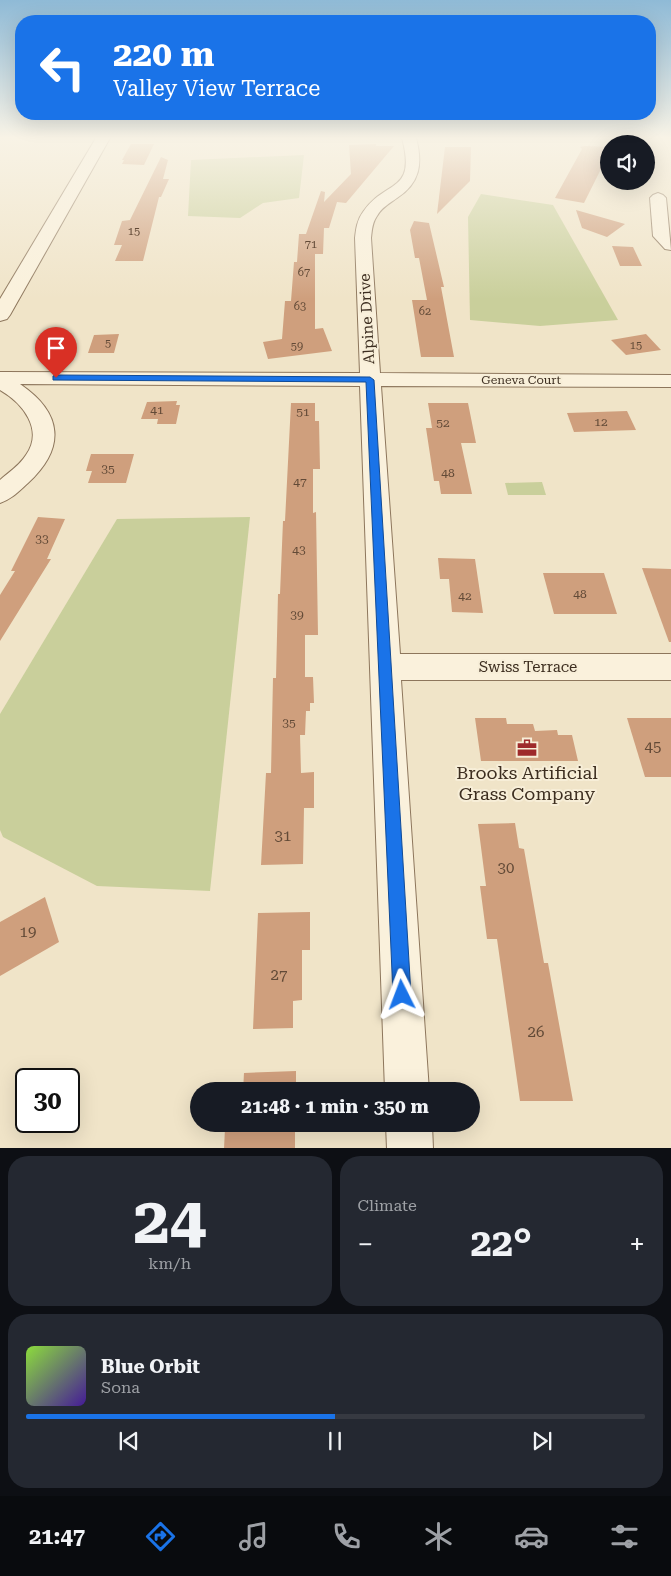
<!DOCTYPE html>
<html lang="en">
<head>
<meta charset="utf-8">
<style>
	body { margin:0; font-family:"Roboto Serif",serif; background:#242831; color:#f1f3f6; height:100vh; display:flex; flex-direction:column; font-size:19px; white-space:nowrap }
	* { box-sizing:border-box; margin:0 }
	p { font-size:16px; color:#9ea1a6 }
	.icon { flex:none; width:28px; height:28px; fill:none; stroke:currentColor; stroke-width:2; stroke-linecap:round; stroke-linejoin:round }
	.map { position:relative; height:1148px; overflow:hidden }
	.sheet { display:flex; flex-direction:column; gap:8px; padding:8px; background:#0d0f14; flex:1 }
	.sheet>* { flex:none }
	.guide { position:absolute; left:15px; top:15px; width:641px; height:105px; border-radius:20px; box-shadow:0 5px 20px #0002; background:#1a73e8; color:#fff; overflow:hidden }
	.controls { position:absolute; left:600px; top:135px; display:grid; gap:10px }
	.controls a { display:grid; place-items:center; width:55px; height:55px; border-radius:50%; background:#171b24; box-shadow:0 5px 20px #0002; font-size:25px }
	.speed { position:absolute; left:15px; top:1068px; display:flex; gap:10px; font-size:25px; font-weight:700; text-align:center }
	.speed>* { display:grid; place-content:center; width:65px; height:65px; border-radius:50%; background:#171b24; box-shadow:0 5px 20px #0002; line-height:1 }
	.speed .limit { border:2px solid #111; border-radius:8px; background:#fff; color:#111 }
	.pin { position:absolute; display:grid; place-items:center; width:42px; height:42px; color:#fff; margin:-51px -21px; border-radius:50% 50% 50% 0; rotate:-45deg; box-shadow:0 0 5px #0007 }
	.pin .icon { rotate:45deg }
	.me { position:absolute; width:55px; margin:-28px; rotate:357deg; stroke-linejoin:round; filter:drop-shadow(0 0 4px #0008) }
	.turn { display:flex; align-items:center; gap:18px; height:105px; padding:0 15px; font-size:22px }
	.turn .icon { width:65px; height:65px; stroke-width:2.5 }
	.turn b { display:block; font-size:35px; line-height:42px }
	.big { font-size:38px; font-weight:700; line-height:1.1 }
	.sheet .tile { flex:1; display:flex; flex-direction:column; justify-content:center; gap:8px; min-width:0; padding:0 18px; border-radius:20px; background:#242831 }
	.sheet .dial { align-items:center; gap:0 }
	.dial b { font-size:65px; line-height:1 }
	.song { display:flex; align-items:center; gap:15px }
	.cover { width:60px; height:60px; border-radius:8px; background:linear-gradient(135deg,hsl(90 70% 55%),hsl(260 70% 35%)) }
	.played { height:5px; border-radius:2px; background:linear-gradient(90deg,#1a73e8 50%,#363941 50%) }
	.keys { display:flex; justify-content:space-around; direction:ltr }
	.heat { display:flex; justify-content:space-between; align-items:center; font-size:28px; direction:ltr }
	.sheet .tiles { flex:1; display:grid; gap:8px; grid-template-columns:1fr 1fr }
	.tile:last-child { grid-column:span 2 }
	.trip { position:absolute; left:190px; top:1082px; width:290px; height:50px; border-radius:25px; background:#171b24; box-shadow:0 5px 20px #0002; font-weight:700; line-height:50px; text-align:center }
	.dock { display:flex; height:80px; justify-content:space-around; align-items:center; background:#090b0e; color:#9ea1a6 }
	.dock .icon { width:35px; height:35px }
	.dock .on { color:#1a73e8 }
	.dock b { font-size:22px; color:#f1f3f6 }
	.map>svg:first-child { display:block }
</style>
</head>
<body>
<div class="map">
<svg width="671" height="1149" viewBox="0 0 671 1149">
	<rect width="100%" height="100%" fill="#f0e4c8"/>
	<!-- green -->
	<g fill="#c9cf9b">
		<path d="M304 155 299 198 263 203 240 218 188 216 191 160Z"/>
		<path d="M481 194 553 205 618 320 540 326 470 320 468 217Z"/>
		<path d="M542 482 546 495H508L505 483Z"/>
		<path d="M250 517 210 891 97 886 3 837 0 830V714L117 519Z"/>
	</g>
	<!-- building -->
	<g fill="#cf9f7d">
		<path d="M131 144H154L144 165 122 164 124 160H122Z"/>
		<path d="M376 144V146H394L346 203 337 202 329 228H324L323 254H315V329L323 328 332 351 268 359 263 342 282 339 285 301H291L294 262H297L299 234H306L321 191 325 192 324 202 351 174 349 145Z"/>
		<path d="M585 146 609 147V173L602 167 584 203 555 198 582 149 580 147Z"/>
		<path d="M445 147H471L470 181 437 214Z"/>
		<path d="M161 157 168 160 163 179H169L161 197H159L143 261H115L122 245H114L122 221 130 220Z"/>
		<path d="M576 210 625 224 607 237 582 228Z"/>
		<path d="M414 221 429 223 444 287H441L454 357H421L412 300H427L419 258H415L410 230Z"/>
		<path d="M612 246 633 247 642 266H620Z"/>
		<path d="M119 334 114 353H88L94 335Z"/>
		<path d="M646 334 661 350 626 355 611 340Z"/>
		<path d="M177 401 176 405H180L176 424H157L158 419H141L147 402Z"/>
		<path d="M291 403H315V421H319L320 469H313V513L316 512 318 635H305V677H313L314 703H310V711H306L305 735H300L301 773 314 772V808H304L303 864 261 865 266 773H271L273 678H276L278 594H280L283 521H285Z"/>
		<path d="M428 403H468L476 443H461L472 494H441L439 481H434L426 428H432Z"/>
		<path d="M627 411 636 430 574 432 567 413Z"/>
		<path d="M91 454H134L126 483H88L92 471H86Z"/>
		<path d="M38 517 65 519 47 559H51L0 641V595L15 571H11Z"/>
		<path d="M438 558 475 559 483 613 452 612 449 579H440Z"/>
		<path d="M642 568 671 569V642H669Z"/>
		<path d="M543 573H604L617 614H554Z"/>
		<path d="M475 718H506L507 724H533L535 731 557 730 558 735H572L578 761H481Z"/>
		<path d="M627 718H671V777H645Z"/>
		<path d="M515 823 519 848 524 849 544 963H548L573 1101H520L497 939H487L480 886H486L478 824Z"/>
		<path d="M45 897 59 942 0 976V922Z"/>
		<path d="M310 912V950H302V1000L293 1001V1028L253 1029 258 913Z"/>
		<path d="M296 1071V1091H243L244 1073Z"/>
		<path d="M242 1124H295V1149H224L225 1128 242 1127Z"/>
	</g>
	<g fill="none" stroke-linecap="round" stroke-linejoin="round">
		<defs>
			<g id="minor">
				<path d="M96 138H110L10 315 7 319 0 321V299Z"/>
				<path d="M402 138H416C423 164 420 183 397 198 390 203 381 208 377 216 372 223 372 230 371 238L380 373 671 375V387L381 386 400 654H671V680H401L429 1091H385L360 386 20 384C63 413 66 448 28 483 19 491 12 499 0 503V480C9 472 20 465 26 455 44 430 23 403 0 390V372L360 373 355 238C356 229 357 220 363 212 385 179 417 194 402 138Z"/>
				<path d="M658 193 663 195 666 198 671 250 665 249 653 236 650 198 653 195Z"/>
				<path d="M386 1124H432L433 1149H387Z"/>
			</g>
		</defs>
		<!-- minor casing -->
		<use href="#minor" stroke="#8d765c" stroke-width="2"/>
		<!-- minor -->
		<use href="#minor" fill="#faf1dc" fill-rule="evenodd"/>
	</g>
	<!-- sky -->
	<linearGradient id="sky" x2="0" y2="1"><stop stop-color="#8fbad6"/><stop offset="0.46" stop-color="#f8f3e6"/><stop offset="1" stop-color="#f8f3e6" stop-opacity="0"/></linearGradient>
	<rect width="671" height="299" fill="url(#sky)"/>
	<!-- route -->
	<path fill="#1a73e8" stroke="#114b97" d="M56 375 370 377 374 380 411 995 408 1001 402 1003 396 1001 393 995 366 382 53 380V376Z"/>
	<!-- icons -->
	<defs>
		<symbol id="office-bare" viewBox="-9 -9 18 18"><path d="M-6-3h4V-5.5h4V-3h4V5H-6ZM-1-4.5V-3h2v-1.5ZM-6 0V1H6V0Z" fill="#9e2a2b" stroke="#f7eed8" stroke-width="2.5" paint-order="stroke"/></symbol>
	</defs>
	<g fill-rule="evenodd">
		<use href="#office-bare" x="513" y="734" width="28" height="28"/>
	</g>
	<g text-anchor="middle" dominant-baseline="central" stroke-width="4" stroke-linejoin="round" paint-order="stroke">
		<!-- far-number labels -->
		<g font-size="11" fill="#624a37">
			<text x="134" y="231">15</text>
			<text x="311" y="244">71</text>
			<text x="304" y="272">67</text>
			<text x="300" y="306">63</text>
			<text x="425" y="311">62</text>
			<text x="108" y="343">5</text>
			<text x="636" y="345">15</text>
			<text x="297" y="346">59</text>
		</g>
		<!-- far-street labels -->
		<g font-size="12" fill="#3d2e20" stroke="#f7eed8">
			<text x="521" y="380">Geneva Court</text>
		</g>
		<!-- number labels -->
		<g font-size="12" fill="#624a37">
			<text x="157" y="410">41</text>
			<text x="303" y="412">51</text>
			<text x="601" y="422">12</text>
			<text x="443" y="423">52</text>
			<text x="108" y="469">35</text>
			<text x="448" y="473">48</text>
			<text x="300" y="482">47</text>
			<text x="42" y="539">33</text>
			<text x="299" y="550">43</text>
			<text x="580" y="594">48</text>
			<text x="465" y="596">42</text>
			<text x="297" y="615">39</text>
			<text x="289" y="723">35</text>
		</g>
		<!-- street labels -->
		<g font-size="15" fill="#3d2e20" stroke="#f7eed8">
			<text transform="translate(367 319) rotate(-93)">Alpine Drive</text>
			<text x="528" y="667">Swiss Terrace</text>
		</g>
		<!-- near-number labels -->
		<g font-size="15" fill="#624a37">
			<text x="653" y="747">45</text>
			<text x="283" y="836">31</text>
			<text x="506" y="868">30</text>
			<text x="28" y="932">19</text>
			<text x="279" y="975">27</text>
			<text x="536" y="1032">26</text>
		</g>
		<!-- near-poi labels -->
		<g font-size="18" fill="#3d2e20" stroke="#f7eed8">
			<text x="527" y="772">Brooks Artificial<tspan x="527" dy="21">Grass Company</tspan></text>
		</g>
	</g>
</svg>
<div class="controls">
<a><svg class="icon" aria-label="sound" viewBox="0 0 24 24"><path d="M4 9h4l5-4v14l-5-4H4zM17 9q2 3 0 6"/></svg></a>
</div>
<div class="speed"><div class="limit">30</div></div>
<div class="pin" style="left:56px;top:378px;background:#d93025"><svg class="icon" aria-label="arrive" viewBox="0 0 24 24"><path d="M6 21V4h12l-3 4 3 4H6"/></svg></div>
<svg class="me" style="left:402px;top:995px" viewBox="-20 -20 40 40"><path d="M0-17L14 15 0 8-14 15z" fill="#1a73e8" stroke="#fff" stroke-width="4"/></svg>
<div class="trip">21:48 · 1 min · 350 m</div>
<div class="guide">
<div class="turn"><svg class="icon" aria-label="left" viewBox="0 0 24 24"><path d="M17 20v-9H6M10 6l-5 5 5 5"/></svg><div><b>220 m</b>Valley View Terrace</div></div>
</div>
</div>
<section class="sheet">
<div class="tiles">
<div class="tile dial"><b>24</b><p>km/h</p></div>
<div class="tile"><p>Climate</p>
<div class="heat"><a>−</a><b class="big">22°</b><a>+</a></div>
</div>
<div class="tile">
<div class="song"><i class="cover"></i><div><b>Blue Orbit</b><p>Sona</p></div></div>
<div class="played"></div>
<div class="keys"><svg class="icon" aria-label="previous" viewBox="0 0 24 24"><path d="M18 5L8 12l10 7zM5 5v14"/></svg><svg class="icon" aria-label="pause" viewBox="0 0 24 24"><path d="M8 5v14M16 5v14"/></svg><svg class="icon" aria-label="next" viewBox="0 0 24 24"><path d="M6 5l10 7-10 7zM19 5v14"/></svg></div>
</div>
</div>
</section>
<nav class="dock">
<b>21:47</b>
<svg class="icon on" aria-label="directions" viewBox="0 0 24 24"><path d="M12 3l9 9-9 9-9-9zM9 14v-3h6M13 9l2 2-2 2"/></svg>
<svg class="icon" aria-label="music" viewBox="0 0 24 24"><path d="M9 18V5l10-2v13"/><circle cx="6" cy="18" r="3"/><circle cx="16" cy="16" r="3"/></svg>
<svg class="icon" aria-label="phone" viewBox="0 0 24 24"><path d="M5 4h4l2 5-3 2q2 4 5 5l2-3 5 2v4C11 20 4 13 5 4z"/></svg>
<svg class="icon" aria-label="climate" viewBox="0 0 24 24"><path d="M12 3v18M4 7l16 10M4 17L20 7"/></svg>
<svg class="icon" aria-label="car" viewBox="0 0 24 24"><path d="M5 17H2v-5l4-1 3-4h7l3 4 3 1v5h-3M9 17h6M6 11h13"/><circle cx="7" cy="17" r="2"/><circle cx="17" cy="17" r="2"/></svg>
<svg class="icon" aria-label="filters" viewBox="0 0 24 24"><path d="M4 7h16M4 17h16"/><circle cx="9" cy="7" r="2"/><circle cx="15" cy="17" r="2"/></svg>
</nav>
</body>
</html>
